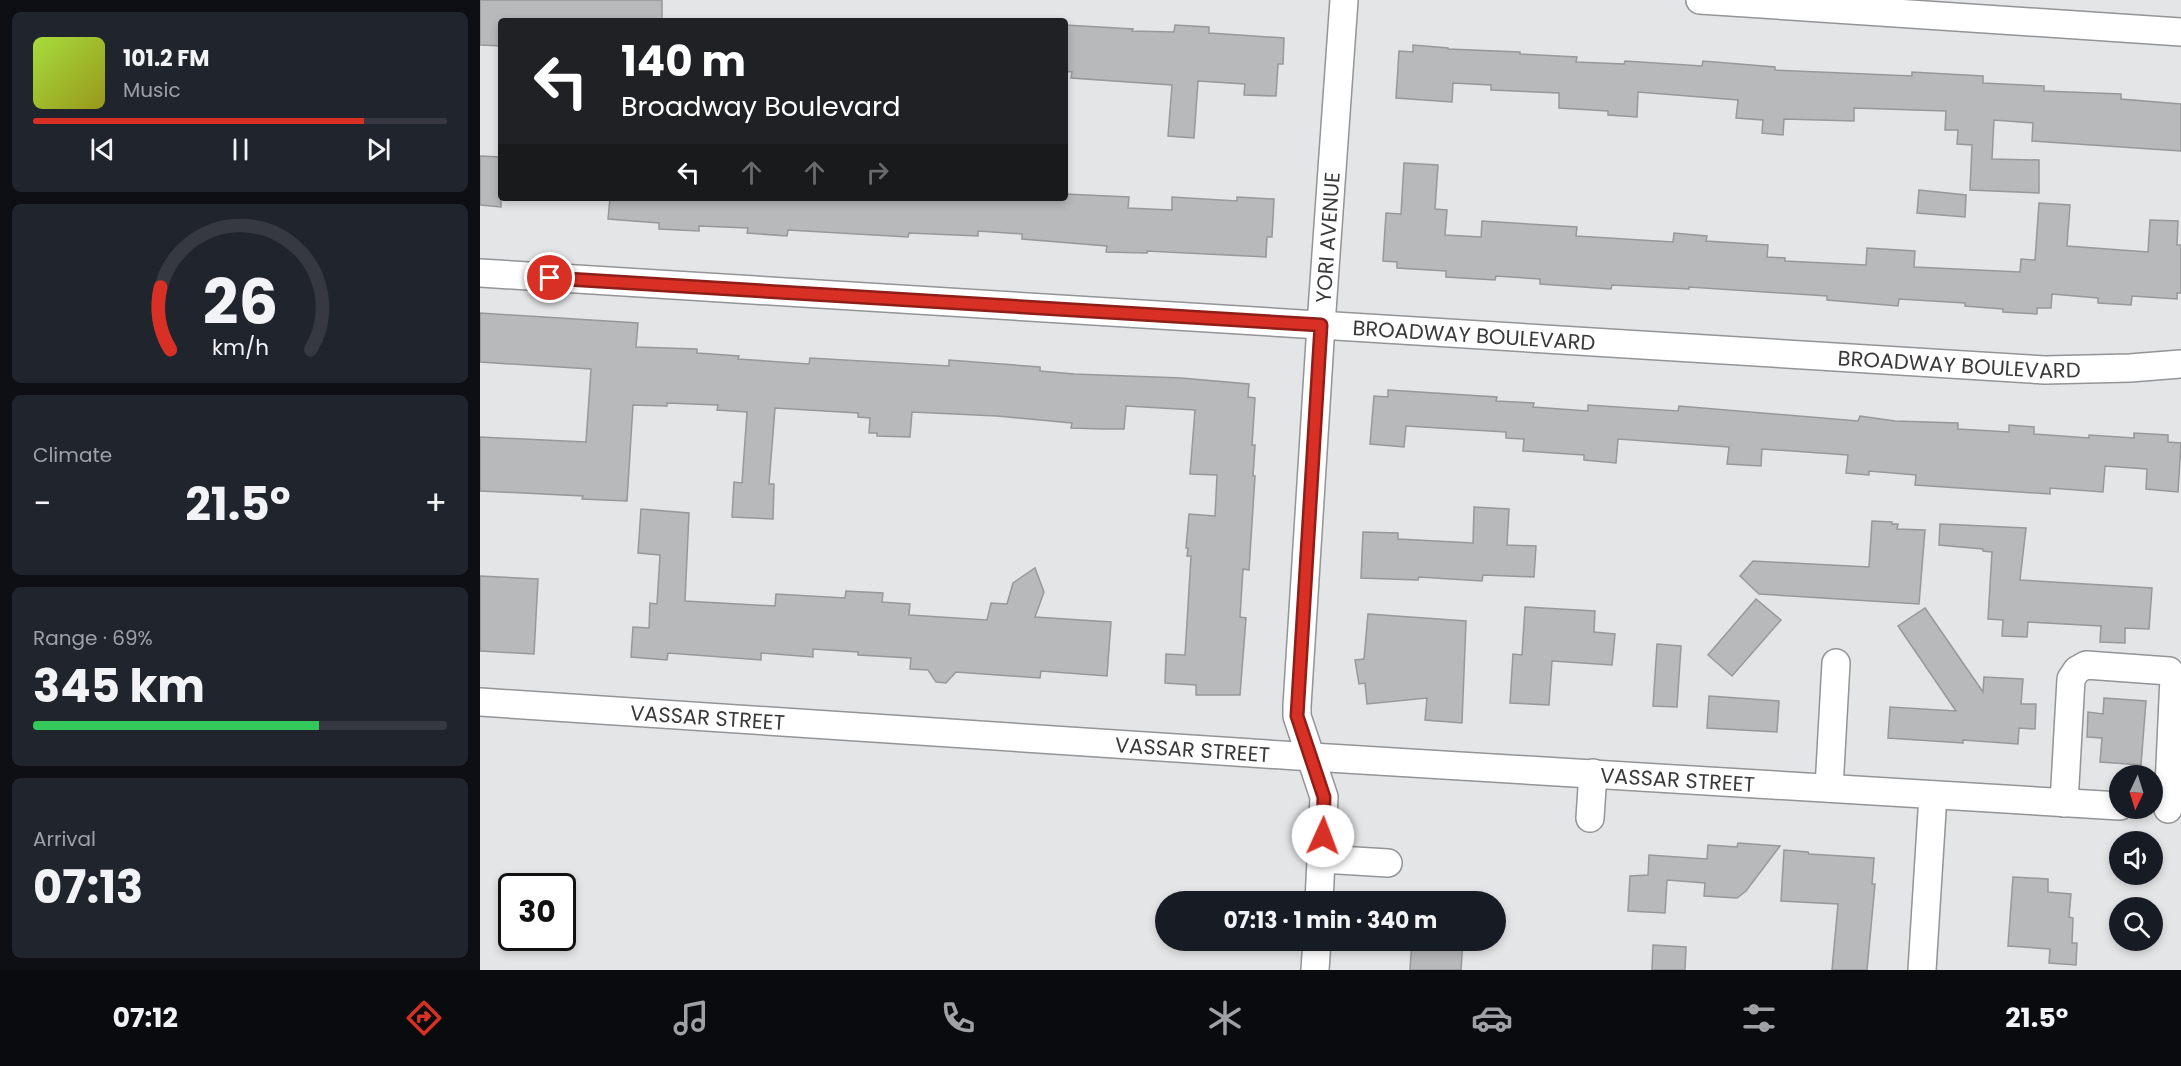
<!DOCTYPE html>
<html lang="en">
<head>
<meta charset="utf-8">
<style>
	body { margin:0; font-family:Poppins,sans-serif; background:#20242c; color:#f1f3f6; height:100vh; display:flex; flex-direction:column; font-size:22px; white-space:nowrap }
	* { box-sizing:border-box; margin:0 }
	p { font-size:20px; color:#9ea1a6 }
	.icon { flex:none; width:33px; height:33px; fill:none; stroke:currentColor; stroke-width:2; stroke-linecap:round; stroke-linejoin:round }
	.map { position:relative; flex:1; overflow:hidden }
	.panel { display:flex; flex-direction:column; gap:12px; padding:12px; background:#0d0f14; width:480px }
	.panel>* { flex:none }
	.hud { position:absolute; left:18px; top:18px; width:570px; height:183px; border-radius:6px; box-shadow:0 3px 9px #0003; background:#202124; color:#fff; overflow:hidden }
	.needle { width:39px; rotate:184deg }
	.controls { position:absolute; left:1629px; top:765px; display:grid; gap:12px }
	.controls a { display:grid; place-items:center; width:54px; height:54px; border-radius:50%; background:#171b24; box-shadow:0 3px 9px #0003; font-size:30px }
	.speed { position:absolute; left:18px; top:873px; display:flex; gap:12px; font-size:30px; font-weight:700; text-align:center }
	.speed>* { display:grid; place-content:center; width:78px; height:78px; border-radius:50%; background:#171b24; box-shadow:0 3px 9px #0003; line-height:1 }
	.speed .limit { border:3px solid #111; border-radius:9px; background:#fff; color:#111 }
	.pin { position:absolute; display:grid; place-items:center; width:51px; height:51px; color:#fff; margin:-26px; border:3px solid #fff; border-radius:50%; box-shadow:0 2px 6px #0007 }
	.me { position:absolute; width:66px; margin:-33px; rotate:2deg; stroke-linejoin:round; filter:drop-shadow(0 0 4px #0008) }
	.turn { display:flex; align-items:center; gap:21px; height:126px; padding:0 24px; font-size:27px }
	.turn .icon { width:78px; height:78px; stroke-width:2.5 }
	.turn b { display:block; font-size:42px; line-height:51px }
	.lanes { display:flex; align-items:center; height:57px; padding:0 24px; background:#0003; justify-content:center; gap:30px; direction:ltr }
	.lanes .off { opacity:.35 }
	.big { font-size:45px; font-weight:700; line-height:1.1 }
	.panel .tile { flex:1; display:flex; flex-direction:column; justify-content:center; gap:9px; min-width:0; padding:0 21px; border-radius:9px; background:#20242c }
	.panel .dial { align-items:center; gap:0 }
	.dial svg { height:156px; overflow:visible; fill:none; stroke:#363941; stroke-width:7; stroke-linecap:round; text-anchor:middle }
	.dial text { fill:#f1f3f6; stroke:none }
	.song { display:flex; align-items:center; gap:18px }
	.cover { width:72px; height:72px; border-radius:9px; background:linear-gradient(135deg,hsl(80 70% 55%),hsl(60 70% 35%)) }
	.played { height:6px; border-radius:3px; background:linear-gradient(90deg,#d93025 80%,#363941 80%) }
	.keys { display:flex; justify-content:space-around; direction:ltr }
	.heat { display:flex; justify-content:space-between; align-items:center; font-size:33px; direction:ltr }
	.charge { height:9px; border-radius:4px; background:linear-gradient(90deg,#34c759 69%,#363941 0) }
	.trip { position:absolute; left:675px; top:891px; width:351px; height:60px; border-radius:30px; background:#171b24; box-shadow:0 3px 9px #0003; font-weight:700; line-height:60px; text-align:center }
	.tab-bar { display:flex; height:96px; justify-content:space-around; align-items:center; background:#090b0e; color:#9ea1a6 }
	.tab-bar .icon { width:42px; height:42px }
	.tab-bar .current { color:#d93025 }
	.tab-bar b { font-size:27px; color:#f1f3f6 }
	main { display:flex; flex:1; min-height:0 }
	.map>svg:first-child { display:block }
</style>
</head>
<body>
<main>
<section class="panel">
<div class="tile">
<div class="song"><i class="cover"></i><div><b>101.2 FM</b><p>Music</p></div></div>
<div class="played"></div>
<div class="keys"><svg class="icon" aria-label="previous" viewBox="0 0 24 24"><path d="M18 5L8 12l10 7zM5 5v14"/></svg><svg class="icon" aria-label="pause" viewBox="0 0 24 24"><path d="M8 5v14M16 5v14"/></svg><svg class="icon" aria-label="next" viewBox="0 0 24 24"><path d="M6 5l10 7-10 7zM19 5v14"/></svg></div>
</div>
<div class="tile dial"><svg viewBox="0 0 100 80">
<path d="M14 69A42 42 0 1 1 86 69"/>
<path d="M14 69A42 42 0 0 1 9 37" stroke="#d93025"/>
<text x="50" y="56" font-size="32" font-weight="700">26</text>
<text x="50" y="72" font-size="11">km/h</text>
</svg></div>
<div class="tile"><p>Climate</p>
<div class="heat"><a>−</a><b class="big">21.5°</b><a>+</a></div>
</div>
<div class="tile"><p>Range · 69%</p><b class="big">345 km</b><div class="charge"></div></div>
<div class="tile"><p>Arrival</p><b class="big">07:13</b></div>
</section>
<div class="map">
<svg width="1701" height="970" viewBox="0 0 1701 970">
	<rect width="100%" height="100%" fill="#e4e5e7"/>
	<!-- building -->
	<g fill="#b8b9bb" stroke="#97989a" stroke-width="1.5">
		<path d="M0 0H182V21H21V46L0 45Z"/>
		<path d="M585 25 653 29 652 31 694 32 695 25 729 27V33L804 38 803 64H798L796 96 764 95 765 84 718 81 714 138 688 136 692 85 591 78 592 72 585 71Z"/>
		<path d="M933 45 968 48V49L1040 52V54L1097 57 1096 62 1144 64 1145 61 1222 66 1223 61 1295 67V70L1432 76V72L1503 76V83L1564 86V91L1641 94V99L1701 104V151L1552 141 1553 123 1514 120 1512 159 1559 160V193L1490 190 1492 145 1477 144 1478 130H1465L1466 111 1374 108V121L1304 119 1303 135 1282 133 1283 120 1256 118 1258 100 1158 92 1157 117 1128 115V111L1079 108V93L1011 90V85L973 83 972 102 916 98 919 51 933 52Z"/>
		<path d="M0 156 21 157V207L0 205Z"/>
		<path d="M924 163 958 165 955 209 967 210 965 235 1001 237 1002 221 1097 227 1096 236 1193 242 1194 233 1227 236 1226 241 1288 245 1287 257 1305 258V261L1386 265 1387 248 1435 251 1434 267 1540 272 1541 259 1555 260 1559 203 1590 205 1587 246 1668 252 1670 220 1698 221 1697 245H1701V293H1697V299L1652 296 1651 305 1618 303V298L1572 294 1571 308H1557V314L1523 312V309L1485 306V303L1419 299 1418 306 1347 300V296L1209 287V289L1132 285 1131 289 1060 284V279L1016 276 1015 280 966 277V271L917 268V262L903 261 906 213 921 214Z"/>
		<path d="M1439 190 1486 195 1485 217 1437 213Z"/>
		<path d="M585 194 649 197 648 208 692 210V197L757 201V197L794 199 792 237H787L786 257 667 251V253L626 252 627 246 542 239V234L498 231V236L429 233 428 237 308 230 307 236 267 233 268 228 219 226V231L179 229V223L128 219 130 198H585Z"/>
		<path d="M0 313 158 323 156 347 217 349V353L259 356 258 359 329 364 330 358 469 366V360L560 367V371L594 374 701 378 769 384 768 397 775 398 772 445H775L773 476H775L769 570 763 569 760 617 766 618 760 695H716V685L685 683 686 654 705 655 711 556H707L708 548H706L709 514 735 516 737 475 710 474 715 410 646 406 644 429H623L591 428 592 423 517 416 432 412 430 437 397 436V433H389L390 418 378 417V413L295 408 289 484H294L293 519 252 517 254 482 262 483 267 412 237 410 238 405 187 403V406L153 405 147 501 102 499 103 496 0 491V437L106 442 111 369 0 362Z"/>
		<path d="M908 390 1017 397 1016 401 1054 403 1053 407 1108 411V405L1198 411 1199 406 1378 421 1380 416 1415 421 1478 423V429L1529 432V425L1554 427V434L1609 438V435L1654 438V433L1688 435V442L1701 443 1698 492 1666 489 1667 469 1625 466 1623 492 1570 488V494L1435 485 1436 475 1389 471V475L1366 473 1368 455 1282 449 1281 466 1247 464 1249 447 1138 439 1136 463 1104 460V455L1043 451 1044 439 1026 438V432L926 426 924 447 890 444 894 396 908 397Z"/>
		<path d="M994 507 1029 509 1027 545 1056 546 1054 577 1003 575 1002 581 939 577 938 580 881 578 883 532 918 533V539L993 543Z"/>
		<path d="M161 509 209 513 205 601 295 606 296 594 365 598 366 591 403 593 402 602 430 604 429 615 507 620 511 603 527 604 533 583 555 568 564 592 555 617 631 622 627 676 561 671 560 678 476 672 466 683 456 682 448 670 430 669 431 658 378 655V652L333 649V657L281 653V660L188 653 187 660 151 657 153 627 169 628 170 603 177 604 180 555 158 553Z"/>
		<path d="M1392 521 1412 522V524H1418L1417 529 1445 530 1439 604 1279 594 1260 576 1273 561 1389 567Z"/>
		<path d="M1460 524 1546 528 1540 580 1672 588 1669 629 1645 628V643L1620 642 1621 626 1548 622 1547 637 1522 636 1523 620 1508 619 1512 552 1503 551V549L1459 545Z"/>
		<path d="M0 576 58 579 54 654 0 651Z"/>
		<path d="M1276 599 1301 620 1252 676 1228 655Z"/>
		<path d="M1045 607 1115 611 1114 632 1135 634 1132 665 1072 661 1069 705 1030 703 1033 654 1042 655Z"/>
		<path d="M1445 608 1503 692 1504 677 1543 679 1541 704H1556L1555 729 1539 728 1538 744 1483 740V743L1408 738 1410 707 1476 711 1418 626Z"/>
		<path d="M888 614 986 621 982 723 945 720 947 698 887 704 885 683 879 684 875 660 884 659Z"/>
		<path d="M1177 644 1201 646 1197 707 1173 706Z"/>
		<path d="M1229 696 1299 701 1297 732 1227 728Z"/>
		<path d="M1624 698 1666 701 1661 765 1620 762 1622 738 1607 737 1608 712 1623 714Z"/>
		<path d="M1258 843 1300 846 1266 891 1257 898 1224 896 1225 883 1187 880 1185 913 1148 911 1150 876 1168 875 1169 855 1227 859 1228 845 1257 847Z"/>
		<path d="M1304 850 1328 852 1329 854 1394 858 1392 884H1395L1387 970H1352L1358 904 1301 901Z"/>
		<path d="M1533 877 1568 879V892L1591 894 1589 917 1593 918 1592 943H1597L1596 965 1569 963 1570 949 1528 946Z"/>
		<path d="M932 940H983L981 970H930Z"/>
		<path d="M1173 945 1206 947 1205 970H1172Z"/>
	</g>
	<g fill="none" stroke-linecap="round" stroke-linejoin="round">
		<defs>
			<g id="minor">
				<path d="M1220 0 1701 32"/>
				<path id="s1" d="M0 273 1565 370 1650 368 1701 364"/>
				<path id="s2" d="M0 702 832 757 1640 806"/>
				<path d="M1349 788 1356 663"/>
				<path d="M1584 803 1591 679 1597 670 1606 665 1689 671 1694 677 1688 809"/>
				<path d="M1110 818 1113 773"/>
				<path d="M842 859 908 863"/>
				<path id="s3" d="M839 902 844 797 817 716V706L841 325 864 0"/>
				<path d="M835 970 837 940"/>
				<path d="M1442 970 1453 795"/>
			</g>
		</defs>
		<!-- minor casing -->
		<use href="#minor" stroke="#939496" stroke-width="30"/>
		<!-- minor -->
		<use href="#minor" stroke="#fff" stroke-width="27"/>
	</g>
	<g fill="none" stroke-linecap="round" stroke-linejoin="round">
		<defs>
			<path id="route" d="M70 278 841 325 817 716 844 797 843 836"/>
		</defs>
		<!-- route casing -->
		<use href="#route" stroke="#8d1f18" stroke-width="15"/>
		<!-- route -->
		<use href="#route" stroke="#d93025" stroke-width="10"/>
	</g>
	<g text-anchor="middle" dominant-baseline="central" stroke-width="4.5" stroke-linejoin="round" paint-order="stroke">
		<!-- street labels -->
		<g font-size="21" fill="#3a3a3b" stroke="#f1f3f4">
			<text stroke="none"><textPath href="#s3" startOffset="670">YORI AVENUE</textPath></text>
			<text stroke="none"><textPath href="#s1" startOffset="996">BROADWAY BOULEVARD</textPath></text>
			<text stroke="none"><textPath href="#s1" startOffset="1482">BROADWAY BOULEVARD</textPath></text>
			<text stroke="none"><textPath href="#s2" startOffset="228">VASSAR STREET</textPath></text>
			<text stroke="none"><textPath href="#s2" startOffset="714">VASSAR STREET</textPath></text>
			<text stroke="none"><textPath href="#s2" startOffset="1200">VASSAR STREET</textPath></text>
		</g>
	</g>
</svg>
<div class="controls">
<a><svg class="needle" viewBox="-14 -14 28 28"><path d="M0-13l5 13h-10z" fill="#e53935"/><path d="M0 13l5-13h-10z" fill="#9ea1a6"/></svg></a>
<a><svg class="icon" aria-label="sound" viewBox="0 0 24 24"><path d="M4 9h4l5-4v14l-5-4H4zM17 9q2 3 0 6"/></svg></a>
<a><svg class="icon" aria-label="search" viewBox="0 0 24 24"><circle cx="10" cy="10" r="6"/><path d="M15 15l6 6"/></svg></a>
</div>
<div class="speed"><div class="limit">30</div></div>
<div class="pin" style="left:70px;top:278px;background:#d93025"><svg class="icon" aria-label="arrive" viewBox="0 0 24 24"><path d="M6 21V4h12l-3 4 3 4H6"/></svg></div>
<svg class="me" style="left:843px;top:836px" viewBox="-20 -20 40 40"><circle r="19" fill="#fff"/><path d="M0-13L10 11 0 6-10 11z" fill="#d93025"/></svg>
<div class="trip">07:13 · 1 min · 340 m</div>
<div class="hud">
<div class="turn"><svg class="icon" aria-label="left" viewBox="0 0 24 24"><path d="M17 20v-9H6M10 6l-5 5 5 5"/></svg><div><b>140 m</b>Broadway Boulevard</div></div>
<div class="lanes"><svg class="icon" aria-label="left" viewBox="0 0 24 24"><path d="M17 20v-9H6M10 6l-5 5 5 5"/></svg><svg class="icon off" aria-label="ahead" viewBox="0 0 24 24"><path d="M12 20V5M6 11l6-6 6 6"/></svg><svg class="icon off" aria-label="ahead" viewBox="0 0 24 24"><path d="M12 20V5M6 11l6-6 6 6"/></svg><svg class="icon off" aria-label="right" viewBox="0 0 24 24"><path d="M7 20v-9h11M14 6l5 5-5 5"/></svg></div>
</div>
</div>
</main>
<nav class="tab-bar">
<b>07:12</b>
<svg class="icon current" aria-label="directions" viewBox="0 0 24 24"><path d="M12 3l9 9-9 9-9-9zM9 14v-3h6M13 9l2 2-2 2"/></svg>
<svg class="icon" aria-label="music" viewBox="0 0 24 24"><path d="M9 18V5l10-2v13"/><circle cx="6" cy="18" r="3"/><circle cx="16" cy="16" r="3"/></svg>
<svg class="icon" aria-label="phone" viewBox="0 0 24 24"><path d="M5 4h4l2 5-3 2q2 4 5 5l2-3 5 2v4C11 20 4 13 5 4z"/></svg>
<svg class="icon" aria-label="climate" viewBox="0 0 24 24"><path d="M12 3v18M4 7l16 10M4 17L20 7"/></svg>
<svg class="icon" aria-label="car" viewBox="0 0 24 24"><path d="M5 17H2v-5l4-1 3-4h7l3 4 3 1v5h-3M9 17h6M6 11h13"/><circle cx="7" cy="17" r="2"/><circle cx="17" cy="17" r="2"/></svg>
<svg class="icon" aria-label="filters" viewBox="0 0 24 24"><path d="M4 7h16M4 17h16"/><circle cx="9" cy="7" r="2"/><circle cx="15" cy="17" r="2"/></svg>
<b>21.5°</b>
</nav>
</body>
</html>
